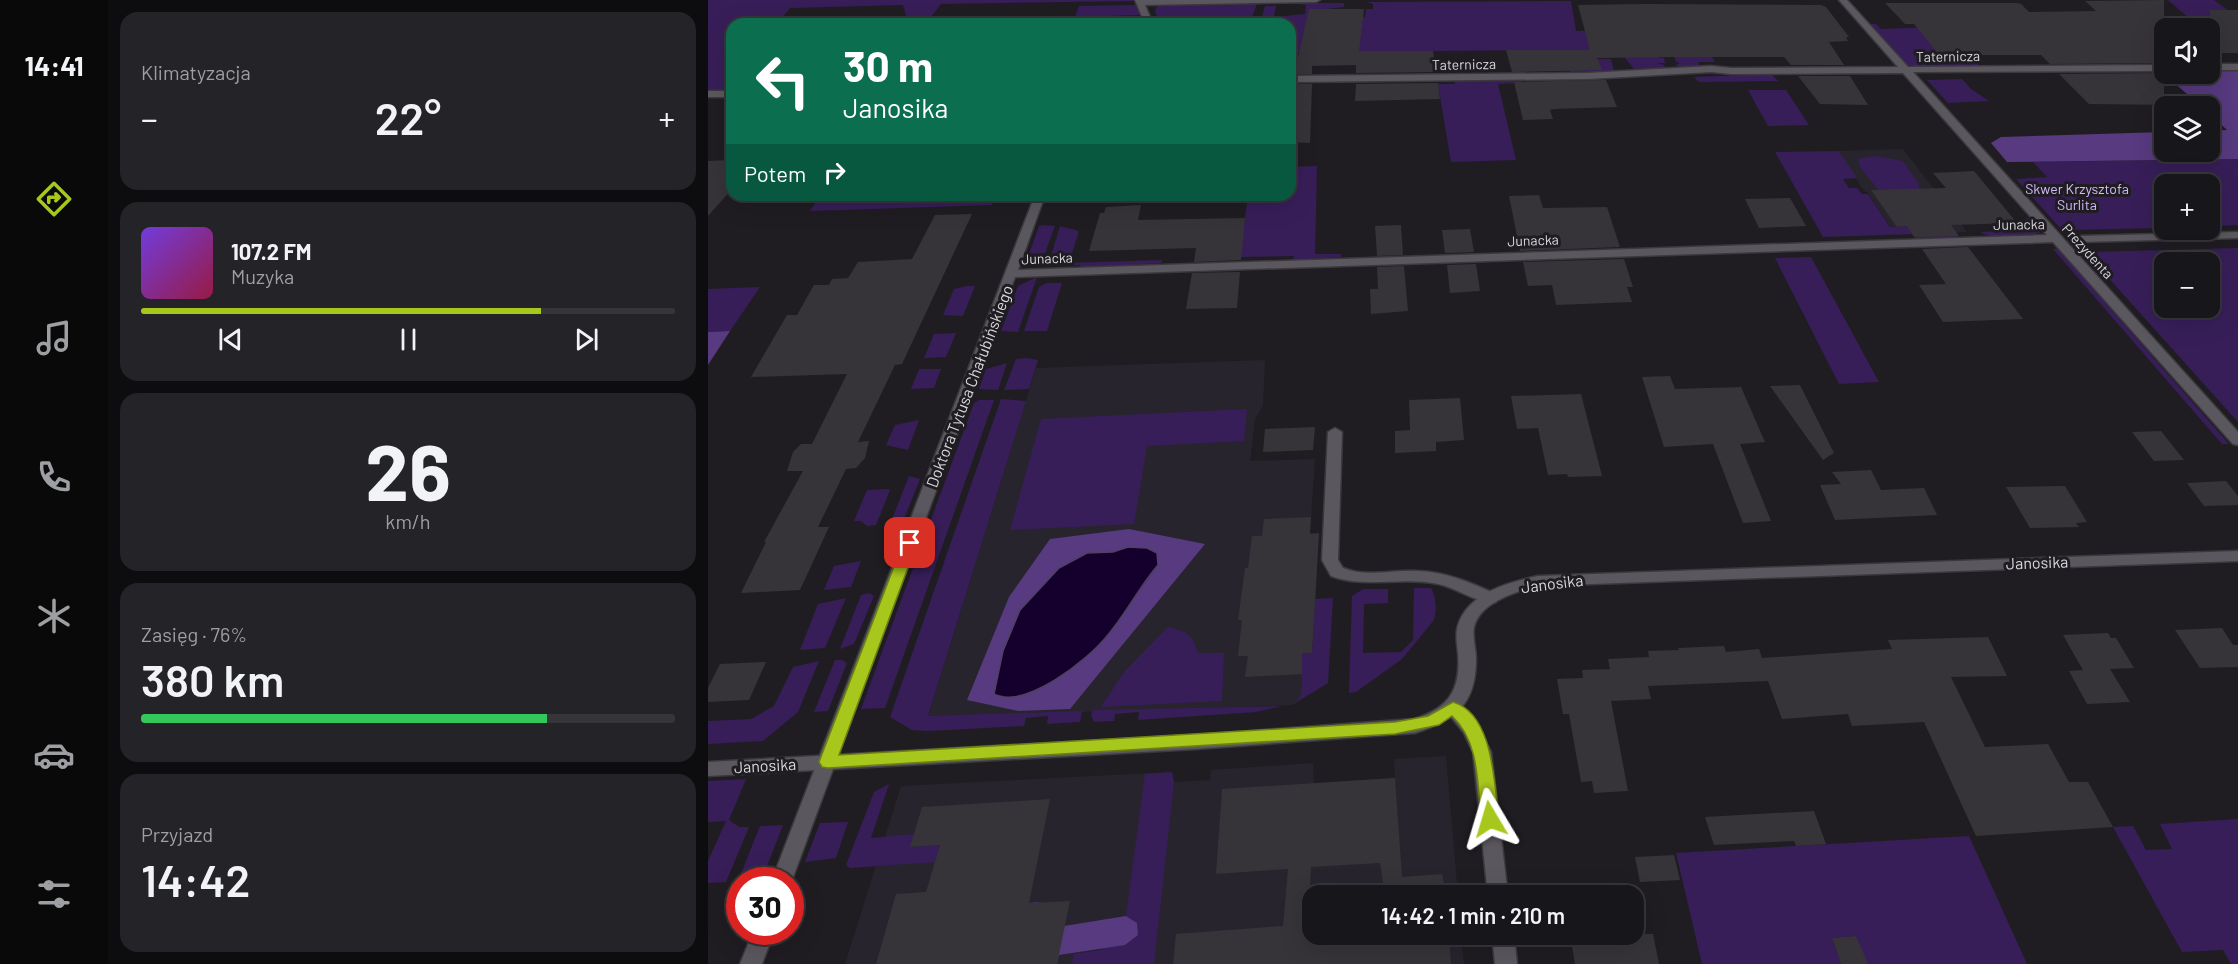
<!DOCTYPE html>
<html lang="pl">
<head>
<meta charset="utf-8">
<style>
	body { margin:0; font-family:Barlow,sans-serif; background:#242327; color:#f1f3f6; height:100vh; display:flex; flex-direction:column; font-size:22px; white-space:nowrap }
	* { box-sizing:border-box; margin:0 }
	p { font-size:20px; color:#9e9fa2 }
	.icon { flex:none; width:33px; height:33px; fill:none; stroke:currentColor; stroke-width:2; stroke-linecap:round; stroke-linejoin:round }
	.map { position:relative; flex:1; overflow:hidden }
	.sheet { display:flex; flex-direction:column; gap:12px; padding:12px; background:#0d0c0e; width:600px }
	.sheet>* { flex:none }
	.guide { position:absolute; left:18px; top:18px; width:570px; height:183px; border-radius:18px; box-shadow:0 6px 24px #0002,0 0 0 2px #363539; background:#0b6e4f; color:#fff; overflow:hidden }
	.tools { position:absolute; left:1446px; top:18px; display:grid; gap:12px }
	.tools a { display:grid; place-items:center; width:66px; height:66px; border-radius:12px; background:#17161a; box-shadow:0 6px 24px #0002,0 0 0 2px #363539; font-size:30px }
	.speed { position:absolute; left:18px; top:867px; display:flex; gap:12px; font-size:30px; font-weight:700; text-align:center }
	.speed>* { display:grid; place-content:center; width:78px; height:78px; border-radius:50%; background:#17161a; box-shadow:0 6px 24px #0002,0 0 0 2px #363539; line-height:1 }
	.speed .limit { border:9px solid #d22; background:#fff; color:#111 }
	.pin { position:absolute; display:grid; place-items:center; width:51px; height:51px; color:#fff; margin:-26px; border-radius:12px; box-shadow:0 3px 9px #0006 }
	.me { position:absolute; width:66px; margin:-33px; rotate:353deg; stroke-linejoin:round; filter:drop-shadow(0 0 4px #0008) }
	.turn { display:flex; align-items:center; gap:21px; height:126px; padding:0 18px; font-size:27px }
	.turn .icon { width:78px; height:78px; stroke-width:2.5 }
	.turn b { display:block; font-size:42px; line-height:51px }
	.then { display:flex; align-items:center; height:57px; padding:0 18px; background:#0003; gap:12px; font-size:22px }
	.big { font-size:45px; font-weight:600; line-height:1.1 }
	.sheet .tile { flex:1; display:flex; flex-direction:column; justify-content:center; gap:9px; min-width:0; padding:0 21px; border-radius:18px; background:#242327 }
	.sheet .dial { align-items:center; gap:0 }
	.dial b { font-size:78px; line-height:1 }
	.song { display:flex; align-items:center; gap:18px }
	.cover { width:72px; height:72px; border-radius:9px; background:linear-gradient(135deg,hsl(260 70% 55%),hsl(340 70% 35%)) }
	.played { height:6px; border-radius:3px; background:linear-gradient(90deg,#a8c71d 75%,#363539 75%) }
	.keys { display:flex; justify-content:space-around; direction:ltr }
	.heat { display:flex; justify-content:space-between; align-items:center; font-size:33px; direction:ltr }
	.charge { height:9px; border-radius:4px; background:linear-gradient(90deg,#34c759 76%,#363539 0) }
	.trip { position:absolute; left:594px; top:885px; width:342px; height:60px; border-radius:18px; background:#17161a; box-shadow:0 6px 24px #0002,0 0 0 2px #363539; font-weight:600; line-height:60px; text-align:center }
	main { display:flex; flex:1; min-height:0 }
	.tab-bar { display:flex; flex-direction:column; width:108px; justify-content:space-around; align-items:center; background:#09090a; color:#9e9fa2 }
	.tab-bar .icon { width:42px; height:42px }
	.tab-bar .current { color:#a8c71d }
	.tab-bar b { font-size:27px; color:#f1f3f6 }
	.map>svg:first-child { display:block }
</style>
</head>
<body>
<main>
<nav class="tab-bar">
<b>14:41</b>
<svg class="icon current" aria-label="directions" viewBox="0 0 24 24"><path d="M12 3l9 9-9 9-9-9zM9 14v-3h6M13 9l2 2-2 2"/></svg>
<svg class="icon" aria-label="music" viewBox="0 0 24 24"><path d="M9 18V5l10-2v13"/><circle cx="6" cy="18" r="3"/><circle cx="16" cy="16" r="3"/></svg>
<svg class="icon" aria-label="phone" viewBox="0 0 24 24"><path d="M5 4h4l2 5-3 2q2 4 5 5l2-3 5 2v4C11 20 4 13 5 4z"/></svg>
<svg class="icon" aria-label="climate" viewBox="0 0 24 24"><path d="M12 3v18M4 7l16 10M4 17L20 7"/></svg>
<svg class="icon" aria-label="car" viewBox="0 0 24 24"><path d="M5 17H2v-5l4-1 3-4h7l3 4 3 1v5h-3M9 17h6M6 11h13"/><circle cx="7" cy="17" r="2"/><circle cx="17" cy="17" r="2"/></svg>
<svg class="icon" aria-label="filters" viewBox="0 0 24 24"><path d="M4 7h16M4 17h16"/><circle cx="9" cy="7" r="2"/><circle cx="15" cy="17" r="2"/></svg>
</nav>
<section class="sheet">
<div class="tile"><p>Klimatyzacja</p>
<div class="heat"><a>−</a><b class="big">22°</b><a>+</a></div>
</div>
<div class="tile">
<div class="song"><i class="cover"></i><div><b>107.2 FM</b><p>Muzyka</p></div></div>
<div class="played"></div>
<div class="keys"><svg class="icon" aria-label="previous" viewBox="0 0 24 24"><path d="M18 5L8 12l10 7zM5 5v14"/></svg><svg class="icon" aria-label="pause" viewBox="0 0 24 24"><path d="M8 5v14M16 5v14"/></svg><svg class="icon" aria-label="next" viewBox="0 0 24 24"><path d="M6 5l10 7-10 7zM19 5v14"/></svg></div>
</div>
<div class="tile dial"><b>26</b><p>km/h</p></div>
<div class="tile"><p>Zasięg · 76%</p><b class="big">380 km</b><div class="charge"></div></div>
<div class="tile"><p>Przyjazd</p><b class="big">14:42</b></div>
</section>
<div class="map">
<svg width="1530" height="964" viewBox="0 0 1530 964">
	<rect width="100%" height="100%" fill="#1f1d22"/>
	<!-- built -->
	<g fill="#27242e">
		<path d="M1195 149 1259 232 1188 235 1160 193 1154 188 1131 151Z"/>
		<path d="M557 360 555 406 547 419 542 461 607 459 602 533H611L608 588 604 653 594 654 593 697 584 705 220 717 328 368Z"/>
		<path d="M738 756 750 895 604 896V934L753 935 756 964H137L193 786 464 772 466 782 502 780 503 770 605 763 606 783 687 778 686 759Z"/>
	</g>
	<!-- green -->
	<g fill="#371e58" fill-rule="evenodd">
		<path d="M0 0H425V1L233 4 219 22 228 24H138L200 22 195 5 82 8 69 24H24V83L17 91H0Z"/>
		<path d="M1460 0H1506L1530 18V24L1489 25Z"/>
		<path d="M863 1 868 31 1012 29 1026 57H1023L1016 43 997 55 998 57H1004L1007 62H990L992 67 972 68 968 65 972 63 968 62 962 45 950 55 951 58H956L957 63H949L956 65 958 68 926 69 917 58 912 45 885 59H903L906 71 864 74 860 69 863 61 860 50 582 52V24H559L553 20 557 6H568L566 17 597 14 598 5 585 3H636V7L618 9 657 17 658 9H665V4L658 2Z"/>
		<path d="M466 3 468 4H549L544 17 541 18 539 24H505L504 20 478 21V18L531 17H471L476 18 475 24H462H465L464 20H450L447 11 449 6Z"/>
		<path d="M425 5H428L433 15 367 17 371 6Z"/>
		<path d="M1161 24H1168L1173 29 1228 27 1238 55C1253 55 1262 55 1273 67H1207L1197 64Z"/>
		<path d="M1063 74 1070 81 991 82 986 77Z"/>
		<path d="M814 79 815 83 790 84 808 160 743 162 730 84H747V80Z"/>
		<path d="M1254 79 1263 89 1281 101 1240 103 1219 80Z"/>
		<path d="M1040 90H1078L1101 125 1060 126Z"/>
		<path d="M1131 151 1149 178 1135 179 1141 188H1149L1154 194H1160L1182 227 1240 225 1249 237 1208 239 1204 234 1115 237 1067 152Z"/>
		<path d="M1168 156 1195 161 1210 183 1214 198 1178 199 1152 167 1150 159Z"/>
		<path d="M1530 159V225L1502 226V184H1456V228L1354 230 1308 179 1339 177 1325 162Z"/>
		<path d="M609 166 607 254H633V257L585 260 586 256 532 257 540 195H582V167Z"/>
		<path d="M113 195H288L284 205 102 211Z"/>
		<path d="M1317 218 1325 219 1332 227 1333 232C1322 237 1281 240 1273 232L1325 229Z"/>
		<path d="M335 225 347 226 337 253 321 254 331 226Z"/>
		<path d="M352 226 371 231 361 263 454 260 453 263 375 268 371 265 347 266 341 263Z"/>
		<path d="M1530 248V422L1379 254 1382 252ZM1502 262V308H1456V262Z"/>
		<path d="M1345 249H1350L1521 444H1514Z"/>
		<path d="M1103 257 1171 382 1131 384 1067 258Z"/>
		<path d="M329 277 310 332 293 331 310 286Z"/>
		<path d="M339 283H354L339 331H316L331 287Z"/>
		<path d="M259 286H267L255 316 235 315 246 289Z"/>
		<path d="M52 287 22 331 0 332V289Z"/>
		<path d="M248 333 238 357 216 358 226 334Z"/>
		<path d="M319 358 330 360 321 389 296 390 308 359Z"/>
		<path d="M299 363 290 390 271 389 278 369Z"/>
		<path d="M211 369H233L226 388 203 389Z"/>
		<path d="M293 399 318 401 220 716 374 711 372 722 339 724 340 716 318 718 316 726 219 731 204 730 182 717Z"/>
		<path d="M271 400H286L177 708 153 709 266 403Z"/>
		<path d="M539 409 536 441 439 446 426 524 302 530 333 419Z"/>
		<path d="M211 420 200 450 178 445 187 425Z"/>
		<path d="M201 476 212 479 194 524 181 527Z"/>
		<path d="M180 489 182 490 168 525 159 526 153 521H146L159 490Z"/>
		<path d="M153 561 143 587 116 590 126 566Z"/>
		<path d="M706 588H723C728 597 729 609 726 620L694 659 648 692 641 693 644 596 655 589H680V603L656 604 655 653 693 652 705 640Z"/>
		<path d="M161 593 166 596 146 644 132 649 153 595Z"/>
		<path d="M138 598 117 648 92 650 110 604Z"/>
		<path d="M625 598 620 683 584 705 593 696 594 653H604L607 599Z"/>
		<path d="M460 627C478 631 485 635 490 653H516L514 701 393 707 416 672Z"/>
		<path d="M127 660H134L139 663 120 711 106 712Z"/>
		<path d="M111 661 90 712 55 741 0 744V721L43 719 66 706 85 667Z"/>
		<path d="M573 706 548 712 430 720 431 712 407 714 406 721 386 722 383 715 385 710Z"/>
		<path d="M464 772 466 782 446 964H364L366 954 394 950 429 923 418 916 437 774Z"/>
		<path d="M38 779 21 820 31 827H41L18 882 0 883V861L18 821 0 822V781Z"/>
		<path d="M181 784 163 838 206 834 203 847 232 845 227 862 142 868 138 865 166 792Z"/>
		<path d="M1530 819V964H1523L1515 950 1474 952 1405 827 1425 826 1438 850 1464 849 1452 824Z"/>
		<path d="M140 822 128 858 97 862 112 823Z"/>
		<path d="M75 825 56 874 47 880 30 881 52 826Z"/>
		<path d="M1261 836 1319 964H1158L1148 936 1124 938 1133 964H994L968 853Z"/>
	</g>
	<!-- forest -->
	<g fill="#573a7f" fill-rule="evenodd">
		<path d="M1502 70H1530V159L1299 162 1283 143 1293 137 1456 132V152H1502V131L1519 130 1502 114V106H1493L1457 75 1458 74H1502Z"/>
		<path d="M22 331 0 365V332Z"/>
		<path d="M421 529 497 544 362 709 310 711 259 700 301 597 342 539ZM420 547 450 565 398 638 379 553 405 552Z"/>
		<path d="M331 902 326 927 356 926 418 916 429 923 430 935 417 945 351 955 349 964H308L321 903Z"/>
	</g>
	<!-- water -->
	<path fill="#15002d" stroke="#504162" stroke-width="1.5" d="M420 547 439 548 449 553 450 565C431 587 418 614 399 636 380 660 317 710 286 694L295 651 312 610 351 568 379 553 405 552Z"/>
	<!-- building -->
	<g fill="#363439">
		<path d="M1456 0V63L1342 64 1333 55H1231L1206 24H1197L1177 3H1308L1313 4 1321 12 1388 11 1377 1Z"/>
		<path d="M938 4 1113 5 1118 7 1141 37H1138L1140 41 1121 42 1136 65H1083L1076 57H966L889 58 894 70 804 72 798 50H882L870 5Z"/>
		<path d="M601 9H656L651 51H725L728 72 648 73V65L604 66V74H582V57H590Z"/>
		<rect x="1502" y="10" width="28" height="43"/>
		<path d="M1456 73V97L1465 105 1381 104 1351 74Z"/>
		<path d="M1090 76H1142L1160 105 1112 104Z"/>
		<path d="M898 80 909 107 846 109 842 110 845 119 815 120 806 82Z"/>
		<path d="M730 83 732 99 647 101 648 84Z"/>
		<path d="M582 84H604L602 143 582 142Z"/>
		<path d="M24 160V189L0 216V161Z"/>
		<path d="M1266 171 1309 223 1243 225 1251 236 1206 237 1199 226 1189 227 1163 190 1238 188 1225 173Z"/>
		<path d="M831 195 835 208 899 207 912 247 812 251 801 196Z"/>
		<path d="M1082 198 1098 226 1051 228 1037 199Z"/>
		<path d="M433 205 430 220 537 218 533 260 486 262 488 248 381 251 392 213H396L398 207Z"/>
		<path d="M264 214 194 364 187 365 150 442 161 441 157 458 148 468 138 469 110 527H121L92 590 33 593 58 542H56L95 471H79L85 452 93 444H104L139 374 43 377 79 315H89L106 285H121L124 279 140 278 150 262 204 259 227 215Z"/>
		<path d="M693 225 695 255 669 256 667 226Z"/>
		<path d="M762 229 766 252 737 253 734 230Z"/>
		<path d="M1260 247 1315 319 1235 322 1211 285 1238 284 1214 249Z"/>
		<path d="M916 259 925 287H919L924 302 848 305 844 285 820 286 815 262Z"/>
		<path d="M768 264 772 291 742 293 739 265Z"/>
		<path d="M696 266 700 311 663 314 662 289H670L669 267Z"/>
		<path d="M532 272 529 308 478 309 484 273Z"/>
		<path d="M962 376 967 389 1033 387 1057 442 1032 444 1063 521 1035 523 1005 444 956 447 934 377Z"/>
		<path d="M1092 385 1126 453 1115 460 1062 386Z"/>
		<path d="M873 394 894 476 860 477 859 474 840 475 830 428 809 429 803 396Z"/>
		<path d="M752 398 756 440 728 442V451L687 453V431L702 430 701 400Z"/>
		<path d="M607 427 605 450 555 452 557 429Z"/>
		<path d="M1453 431 1476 460 1446 461 1424 432Z"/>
		<path d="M1163 470 1173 490 1216 488 1229 515 1127 520 1112 485 1133 484 1124 472Z"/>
		<path d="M1518 481 1530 496V505L1496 506 1479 483Z"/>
		<path d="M1357 486 1379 522 1368 523 1371 527 1322 528 1298 487Z"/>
		<path d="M603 517 602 534 611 533 604 653H594V674L537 677 540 656H530L534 620H530L537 568H540L544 536H554L556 519Z"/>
		<path d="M1514 628 1525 645H1530V667L1492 668 1467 630Z"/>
		<path d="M1400 633 1403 638H1408L1426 668 1402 669 1422 702 1379 704 1361 671 1375 670 1355 635Z"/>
		<path d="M1280 637 1299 676 1243 677 1277 747 1340 744 1361 782H1380L1405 827 1268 836 1216 722 1144 726 1140 714 1074 719 1060 681 940 686 943 699 903 701 920 791 886 793 884 781 873 782 861 714H855L849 679 875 678 874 670 902 669 900 659 941 657 940 651 971 650 970 648 1016 646 1018 652 1051 649 1054 658 1184 649 1180 640Z"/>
		<path d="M58 662 41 700 0 702V688L12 664Z"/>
		<path d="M687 778 694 877 734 874 738 896H677L672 863 603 867 600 926 604 925V934H741L743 964H465L468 934 575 926 580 869 508 874 514 789Z"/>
		<path d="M342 799 321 903 362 901 349 964H168L188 894 218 892 232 845 202 847 214 807Z"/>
		<path d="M1106 811 1118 844 1088 846 1086 841 1006 845 997 817Z"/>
		<path d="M966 855 972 880 932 882 927 857Z"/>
		<path d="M862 934H945L951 964H867Z"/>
		<path d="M1148 936 1160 964H1133L1124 938Z"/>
	</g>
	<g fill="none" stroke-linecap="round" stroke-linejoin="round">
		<defs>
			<path id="service" d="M627 428 634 432 630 560 635 568C659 578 686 569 711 571 738 572 764 583 788 594L790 598 788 602C774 606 747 587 730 584 694 576 658 589 623 576L614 560 620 432Z"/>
			<g id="minor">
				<path d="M427 0H612L608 2 437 5 445 24H437Z"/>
				<path d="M1131 0H1139L1200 67 1456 65V71L1205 72 1530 432V445L1525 444 1345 242 307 277 84 880 82 884V880H64L327 195H337L310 270 1339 235 1195 73 1023 74 1003 72 880 79 582 82V76L880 73 1003 66 1023 68 1190 67Z"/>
				<rect x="1502" y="64" width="28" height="6"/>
				<rect x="0" y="91" width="24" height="6"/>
				<path d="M1530 232V238L1371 242 1365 239 1371 236Z"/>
				<path d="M745 702 751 703 765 718 783 752 800 896H780L765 752 756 733 736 708 739 703Z"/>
				<path d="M45 932H66L54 964H32Z"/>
				<path d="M784 934H806L809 964H787Z"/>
			</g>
			<path id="tertiary" d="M1530 551V561L830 586C809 591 772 602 766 627 764 637 768 648 768 659 768 704 748 720 707 733L488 749 0 776V762L488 735 706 719C741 708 753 690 750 653 749 644 747 634 750 625 760 593 801 582 830 576Z"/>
		</defs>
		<!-- service casing -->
		<use href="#service" stroke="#3b393d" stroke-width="3"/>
		<!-- minor casing -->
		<use href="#minor" stroke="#3b393d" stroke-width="3"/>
		<!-- tertiary casing -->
		<use href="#tertiary" stroke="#3b393d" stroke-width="3"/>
		<!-- service -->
		<use href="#service" fill="#5a585e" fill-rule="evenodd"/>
		<!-- minor -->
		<use href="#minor" fill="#5a585e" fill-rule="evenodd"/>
		<!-- tertiary -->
		<use href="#tertiary" fill="#5a585e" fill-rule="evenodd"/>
	</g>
	<!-- route -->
	<path fill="#a8c71d" stroke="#6d8113" stroke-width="1.5" d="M202 538 209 543 131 755 687 722 720 716 745 702C786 714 786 785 791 819L788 824 782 826 775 824 773 819C769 784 772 742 744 716L731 725 687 734 120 768 114 767 111 762 195 543Z"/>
	<g text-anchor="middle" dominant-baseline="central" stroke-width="6" stroke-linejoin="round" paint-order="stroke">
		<!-- far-street labels -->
		<g font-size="14" fill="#dad8dc" stroke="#1f1d22">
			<text transform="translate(1240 56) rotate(-1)">Taternicza</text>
			<text transform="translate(756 64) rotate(-1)">Taternicza</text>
			<text transform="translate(1311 224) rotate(-1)">Junacka</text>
			<text transform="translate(825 240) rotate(-2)">Junacka</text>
			<text transform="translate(1380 251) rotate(48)">Prezydenta</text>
			<text transform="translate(339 258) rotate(-2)">Junacka</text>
		</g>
		<!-- far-park labels -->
		<g font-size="14" fill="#d2bcf9" stroke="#1f1d22">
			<text x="1369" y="188">Skwer Krzysztofa<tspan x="1369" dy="16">Surlita</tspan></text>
		</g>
		<!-- street labels -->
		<g font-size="16" fill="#dad8dc" stroke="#1f1d22">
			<text transform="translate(261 386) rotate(-69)">Doktora Tytusa Chałubińskiego</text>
			<text transform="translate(1329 562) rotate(-2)">Janosika</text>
			<text transform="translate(844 583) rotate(-7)">Janosika</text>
			<text transform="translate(57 765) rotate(-3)">Janosika</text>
		</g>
	</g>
</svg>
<div class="tools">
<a><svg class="icon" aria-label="sound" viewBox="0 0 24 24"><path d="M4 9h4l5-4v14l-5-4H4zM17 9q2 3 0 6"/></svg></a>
<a><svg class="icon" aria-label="layers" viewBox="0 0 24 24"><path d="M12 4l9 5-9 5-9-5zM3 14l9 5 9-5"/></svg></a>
<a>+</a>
<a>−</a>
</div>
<div class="speed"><div class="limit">30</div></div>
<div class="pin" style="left:202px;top:543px;background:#d93025"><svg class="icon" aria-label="arrive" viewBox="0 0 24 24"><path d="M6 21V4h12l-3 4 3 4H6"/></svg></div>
<svg class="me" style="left:782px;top:819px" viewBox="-20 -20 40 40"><path d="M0-17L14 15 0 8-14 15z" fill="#a8c71d" stroke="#fff" stroke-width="4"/></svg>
<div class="trip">14:42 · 1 min · 210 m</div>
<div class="guide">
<div class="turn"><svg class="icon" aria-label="left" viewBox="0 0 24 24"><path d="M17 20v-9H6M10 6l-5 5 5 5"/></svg><div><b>30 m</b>Janosika</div></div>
<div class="then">Potem<svg class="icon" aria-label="right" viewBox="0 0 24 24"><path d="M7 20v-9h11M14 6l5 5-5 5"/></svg></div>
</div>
</div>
</main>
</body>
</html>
